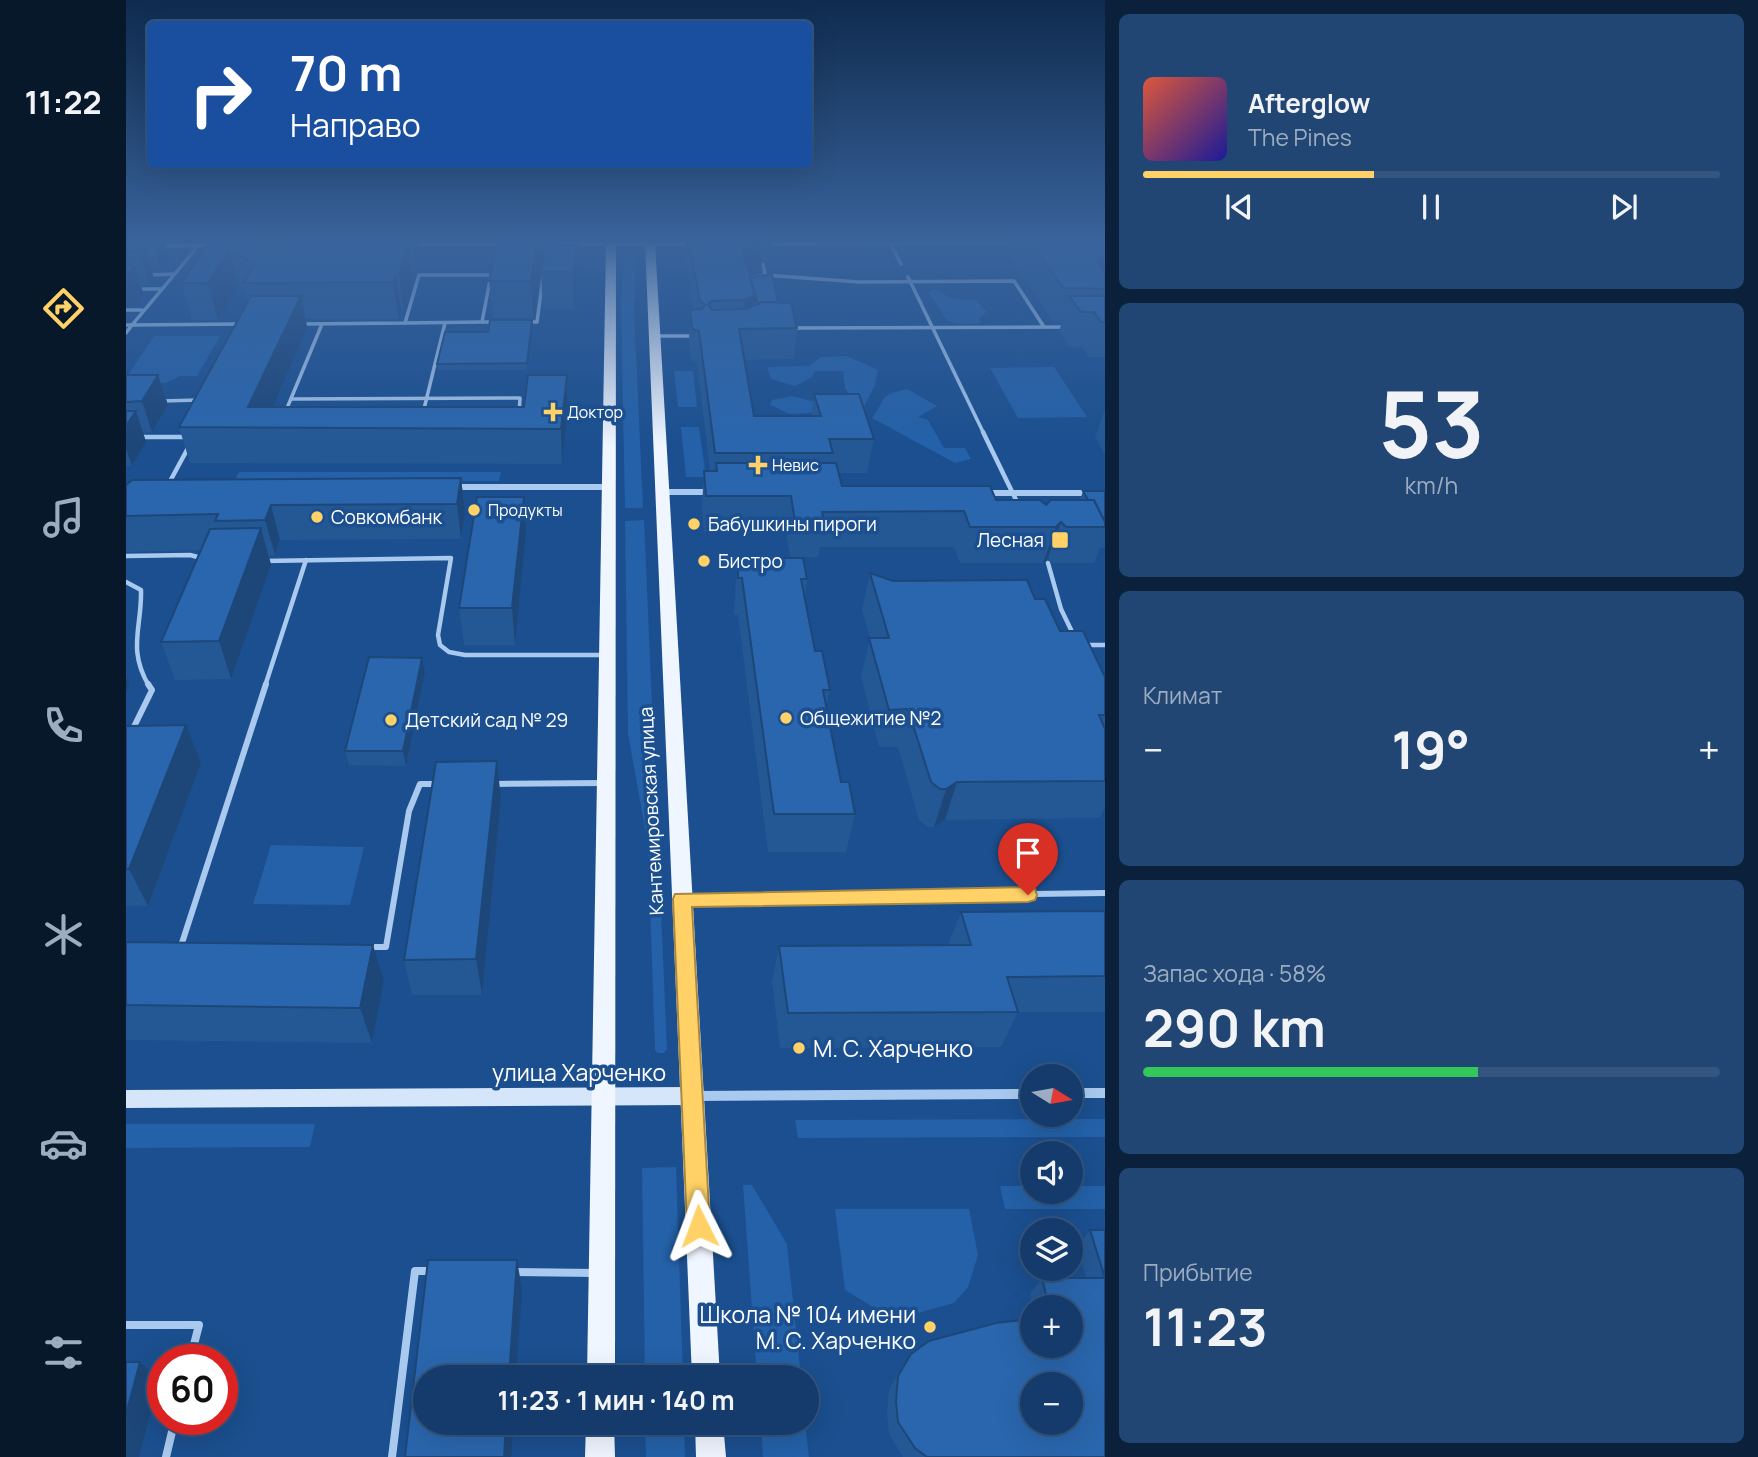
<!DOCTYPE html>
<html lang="ru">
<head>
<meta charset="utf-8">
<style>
	body { margin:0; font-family:Manrope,sans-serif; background:#214673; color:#f1f3f6; height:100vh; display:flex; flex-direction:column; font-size:26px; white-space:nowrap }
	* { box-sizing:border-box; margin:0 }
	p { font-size:23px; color:#9dadc1 }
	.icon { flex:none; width:38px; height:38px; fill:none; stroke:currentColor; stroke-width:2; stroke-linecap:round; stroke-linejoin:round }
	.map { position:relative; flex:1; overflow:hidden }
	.drawer { display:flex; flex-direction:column; gap:14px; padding:14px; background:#0b203b; width:653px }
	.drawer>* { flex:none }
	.hud { position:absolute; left:21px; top:21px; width:665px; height:147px; border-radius:7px; box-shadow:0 7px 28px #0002,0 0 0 2px #33557e; background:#1a4fa0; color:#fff; overflow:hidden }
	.needle { width:46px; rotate:101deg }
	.buttons { position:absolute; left:894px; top:1064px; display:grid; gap:14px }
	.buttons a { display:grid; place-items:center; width:63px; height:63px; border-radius:50%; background:#143b6b; box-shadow:0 7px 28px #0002,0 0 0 2px #33557e; font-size:35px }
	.speed { position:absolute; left:21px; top:1344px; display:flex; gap:14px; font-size:35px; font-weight:700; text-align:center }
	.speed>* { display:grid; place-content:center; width:91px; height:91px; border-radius:50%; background:#143b6b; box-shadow:0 7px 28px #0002,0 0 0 2px #33557e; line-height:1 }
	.speed .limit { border:10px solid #d22; background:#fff; color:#111 }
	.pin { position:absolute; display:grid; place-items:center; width:60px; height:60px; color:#fff; margin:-72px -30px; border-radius:50% 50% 50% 0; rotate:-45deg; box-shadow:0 0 7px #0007 }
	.pin .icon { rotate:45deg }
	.me { position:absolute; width:77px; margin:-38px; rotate:357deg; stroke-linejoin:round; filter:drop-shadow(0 0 5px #0008) }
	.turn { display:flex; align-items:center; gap:24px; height:147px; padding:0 28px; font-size:32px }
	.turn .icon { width:91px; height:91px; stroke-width:2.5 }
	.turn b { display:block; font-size:49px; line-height:60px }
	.big { font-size:52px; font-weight:700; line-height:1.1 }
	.drawer .widget { flex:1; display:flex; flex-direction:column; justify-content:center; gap:10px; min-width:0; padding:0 24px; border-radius:10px; background:#214673 }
	.drawer .dial { align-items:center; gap:0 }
	.dial b { font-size:91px; line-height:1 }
	.song { display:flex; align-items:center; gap:21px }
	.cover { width:84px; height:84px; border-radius:10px; background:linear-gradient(135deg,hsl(10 70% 55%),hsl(240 70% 35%)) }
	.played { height:7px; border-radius:4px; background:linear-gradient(90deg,#ffd166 40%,#33557e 40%) }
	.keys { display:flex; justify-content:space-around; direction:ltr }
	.heat { display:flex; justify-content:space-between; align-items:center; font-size:38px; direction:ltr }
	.charge { height:10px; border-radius:5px; background:linear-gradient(90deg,#34c759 58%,#33557e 0) }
	.trip { position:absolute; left:287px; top:1365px; width:406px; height:70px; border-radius:35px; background:#143b6b; box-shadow:0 7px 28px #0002,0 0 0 2px #33557e; font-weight:700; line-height:70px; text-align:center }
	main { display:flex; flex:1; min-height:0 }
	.menu { display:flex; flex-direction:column; width:126px; justify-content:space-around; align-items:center; background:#08182b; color:#9dadc1 }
	.menu .icon { width:49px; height:49px }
	.menu .active { color:#ffd166 }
	.menu b { font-size:32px; color:#f1f3f6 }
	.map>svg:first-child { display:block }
</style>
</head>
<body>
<main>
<nav class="menu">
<b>11:22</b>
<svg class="icon active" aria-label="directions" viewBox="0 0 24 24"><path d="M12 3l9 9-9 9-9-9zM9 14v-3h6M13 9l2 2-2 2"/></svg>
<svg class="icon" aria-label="music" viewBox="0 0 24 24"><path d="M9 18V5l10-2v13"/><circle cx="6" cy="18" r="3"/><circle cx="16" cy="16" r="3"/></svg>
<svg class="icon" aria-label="phone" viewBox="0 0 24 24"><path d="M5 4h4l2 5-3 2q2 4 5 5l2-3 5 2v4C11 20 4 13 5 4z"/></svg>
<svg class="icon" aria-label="climate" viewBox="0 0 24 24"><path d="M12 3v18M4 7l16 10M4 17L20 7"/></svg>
<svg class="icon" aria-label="car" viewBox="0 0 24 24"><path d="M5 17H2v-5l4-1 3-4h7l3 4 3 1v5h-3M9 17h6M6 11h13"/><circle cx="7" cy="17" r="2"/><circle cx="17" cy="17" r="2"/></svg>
<svg class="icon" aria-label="filters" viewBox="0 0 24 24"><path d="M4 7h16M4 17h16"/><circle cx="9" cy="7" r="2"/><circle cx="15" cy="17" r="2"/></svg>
</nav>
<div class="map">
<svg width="980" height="1457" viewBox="0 0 980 1457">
	<rect width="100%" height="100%" fill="#1b4f8f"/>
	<!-- green -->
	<g fill="#2461a8">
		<path d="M505 254 510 257 508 310 517 508H499L495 310 498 256Z"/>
		<path d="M810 289 826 299 850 300 861 312 853 318 854 323C812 326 824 320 802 292Z"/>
		<path d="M28 336H94L71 376H54L39 383H0V378Z"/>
		<path d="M721 356 752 370 748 387 734 414 719 388 717 371H689L686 377 669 386 645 379 641 367 683 366 695 357Z"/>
		<path d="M928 367 961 417 892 418 864 368Z"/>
		<path d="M548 371H567L571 407H552Z"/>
		<path d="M781 389 811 406 792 417 802 420 818 448H839L845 459 829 463 746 418C762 397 751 396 781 389Z"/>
		<path d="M666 396 690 402 699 412 664 414 644 405 646 400Z"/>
		<path d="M555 427H573L580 477H560Z"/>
		<path d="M113 472H375L373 481 109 480Z"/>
		<path d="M518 520 541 1049 538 1053H532L529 1050 522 845 502 734 499 521Z"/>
		<path d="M145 845 238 847 224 905 127 904Z"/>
		<path d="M980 1119 979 1137 672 1138 669 1120Z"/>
		<path d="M0 1124H189L184 1147 0 1148Z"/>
		<path d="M550 1167 557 1377H519L516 1168Z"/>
		<path d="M617 1185H626L661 1244 675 1377H631Z"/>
		<path d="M874 1186H906V1192H945V1186H979V1209H879Z"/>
		<path d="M709 1209H843L852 1255 842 1287 828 1303 792 1313 773 1323 719 1290Z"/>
		<path d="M519 1423H558L559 1457H520Z"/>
		<path d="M635 1423H679L683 1457H637Z"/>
	</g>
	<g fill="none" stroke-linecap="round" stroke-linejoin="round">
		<!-- lane-far3 -->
		<g stroke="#a9c9ee" stroke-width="3.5">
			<path d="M764 243 775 264"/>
			<path d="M73 245 6 325 115 324"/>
			<path d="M637 264 639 275 733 282 888 281 918 327"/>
			<path d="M21 275 48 274"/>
			<path d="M782 277 858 434"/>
			<path d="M619 279 639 275"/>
			<path d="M0 289H35"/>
			<path d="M0 310H16"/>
			<path d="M400 322H411L417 277"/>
			<path d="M279 323 356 322"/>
			<path d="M174 324 279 323 293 275H365L356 322H369"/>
			<path d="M0 325H6L0 333"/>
			<path d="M667 328 941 327"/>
			<path d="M530 336H569"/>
			<path d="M165 399 394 398 393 415"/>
			<path d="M34 401 74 400"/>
			<path d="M159 413 196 324"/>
			<path d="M297 413 319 323"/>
		</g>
		<!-- lane-far2 -->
		<g stroke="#a9c9ee" stroke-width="4.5">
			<path d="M857 432 892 504"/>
			<path d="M0 437H60"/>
			<path d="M42 485 62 448"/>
			<path d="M0 556 64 555 79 559"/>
			<path d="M137 561 325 558 312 635 314 645 323 652 339 655H478"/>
			<path d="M922 563 935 609 948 636"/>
			<path d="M0 582 15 590C16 628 1 649 23 686"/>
			<path d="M960 645H980"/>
			<path d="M139 686 180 560"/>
		</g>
		<!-- lane-far1 -->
		<g stroke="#a9c9ee" stroke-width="6">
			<path d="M0 743 26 690 22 684"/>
			<path d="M368 784 477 783"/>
			<path d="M563 899 980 893"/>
			<path d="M55 946 140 684"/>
			<path d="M242 947H260L283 811 294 784H312"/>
		</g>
		<!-- lane -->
		<g stroke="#a9c9ee" stroke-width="8">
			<path d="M388 1272 469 1273"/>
			<path d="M0 1325H73L64 1360"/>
			<path d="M40 1457 49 1419"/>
			<path d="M266 1457 289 1271H308"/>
		</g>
		<!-- street-far1 -->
		<g stroke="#a9c9ee" stroke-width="6">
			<path d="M326 487H482"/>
			<path d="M535 492H583"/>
			<path d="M857 493H980"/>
		</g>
		<!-- street -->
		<g stroke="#a9c9ee" stroke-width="10">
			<path d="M945 1093H980"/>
			<path d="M570 1096 906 1094"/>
		</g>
		<!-- secondary -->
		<g fill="#d6e6fa" fill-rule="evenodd">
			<path d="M271 242H389L392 244 388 246H272L268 244Z"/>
			<path d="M418 242H578L581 244 577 246H419L415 244Z"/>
			<path d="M628 242H890L886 244 629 246 625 244Z"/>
			<path d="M100 243 101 245 97 247 0 248V244Z"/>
			<path d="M566 1087 573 1090 575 1096 573 1102 566 1105 0 1108V1090Z"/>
		</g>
		<!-- primary -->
		<g fill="#f0f6ff" fill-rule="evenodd">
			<path d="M480 242H490L489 1377H461Z"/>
			<path d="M519 242H529L594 1377H566Z"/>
			<path d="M460 1423H488L489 1457H459Z"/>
			<path d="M569 1423H597L600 1457H570Z"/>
		</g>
	</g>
	<!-- wall -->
	<g fill="#245895">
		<path d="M0 242H38L43 258 34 270H25L28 279 24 285H15L17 293 8 306 0 307Z"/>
		<path d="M83 242H291L293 258 289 271H286L287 279 278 310H275L273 319H180L181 328 147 407H398L441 375 442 409 436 464 64 463 53 427 122 301 120 290 112 286 92 320H66L56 283Z"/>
		<path d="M371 242H436V245H451L452 280 448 309H417L415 272 417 261H416L407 318H367L363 281Z"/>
		<path d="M560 242H646L643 271 641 262 636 260 634 272 623 274 624 277 652 302 671 328 668 359 618 360 628 416H685L688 394 748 439 741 473H713L716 486 920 505 954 500 957 491H979V548H974L968 563H927L922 558 917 563H834L828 547H694L692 557H664L660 532H578L576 506 578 471H584L571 363 565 360 563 340 564 310H568L559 258Z"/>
		<path d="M888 242H979V357H963L956 347H944L933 331 936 322H927L884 257Z"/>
		<path d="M406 320 407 326 401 370H312L311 364 362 332Z"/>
		<path d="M0 375H32L42 405 26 432 17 433 20 442 6 466H0Z"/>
		<path d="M979 409V455L969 437Z"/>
		<path d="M335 478 339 513 335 539 154 540 149 555 143 556 145 565 105 679 49 680 35 642 75 550 0 552V485Z"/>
		<path d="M400 533 389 645H338L333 608Z"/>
		<path d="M612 558 681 579 679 597 689 651 704 690 700 709 715 782 729 814 720 852H642L612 615H608L609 595Z"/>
		<path d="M744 573 767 581 909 599 934 631 979 677V807L974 818 819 820 808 827H802L793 820 772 747H753L735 676 744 638 736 610Z"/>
		<path d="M296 658 299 672 280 766 223 765 219 751Z"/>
		<path d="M0 726 75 763 22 906H0Z"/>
		<path d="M375 799 356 995H286L278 960Z"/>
		<path d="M979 911V1012H892L875 1047 654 1048 646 982 653 946 822 945 835 912Z"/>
		<path d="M0 942 258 981 246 1043 0 1040Z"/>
		<path d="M964 1230H979V1457H777L763 1434 761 1414 763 1389 785 1354 906 1346 945 1307H907L904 1294 916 1278H960L951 1247Z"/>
	</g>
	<!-- shaded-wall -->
	<g fill="#1d4779">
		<path d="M27 242H38L43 258 34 270Z"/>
		<path d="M286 242H291L293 258 289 271Z"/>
		<path d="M411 242H415L416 261 407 318 405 281Z"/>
		<path d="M635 242H637L634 272 616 276V250L619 247Z"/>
		<path d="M282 244 287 279 278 310 273 274Z"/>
		<path d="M451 245 452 280 448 309 447 272Z"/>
		<path d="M103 250 112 286 92 320 82 283Z"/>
		<path d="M20 251 28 279 24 285 15 257Z"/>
		<path d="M979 255V272L971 262 973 258Z"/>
		<path d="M9 266 17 293 8 306 0 307V277Z"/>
		<path d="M270 274 275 310 273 319 267 282Z"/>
		<path d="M630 295 627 326 616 329 619 300Z"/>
		<path d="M175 296 181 328 138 428 122 407Z"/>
		<path d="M406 320 407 326 401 370V363Z"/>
		<path d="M32 375 42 405 26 432 16 401Z"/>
		<path d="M441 375 442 409 436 464 435 429Z"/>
		<path d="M10 411 20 442 6 466 0 449V426Z"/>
		<path d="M335 478 339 513 335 539 331 504Z"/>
		<path d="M398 497 400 533 389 645 386 608Z"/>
		<path d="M145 505 154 540 149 555 139 520Z"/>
		<path d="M935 522 922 558 917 563 930 527Z"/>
		<path d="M135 528 145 565 105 679 93 641Z"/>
		<path d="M296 658 299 672 280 766 277 751Z"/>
		<path d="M0 677 3 685 0 693Z"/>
		<path d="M60 725 75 763 22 906 3 869Z"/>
		<path d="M371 761 375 799 356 995 350 959Z"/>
		<path d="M831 782 819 820 808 827 820 789Z"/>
		<path d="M247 945 258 981 246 1043 234 1008Z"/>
		<path d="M391 1260 396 1289 390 1377H383Z"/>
		<path d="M14 1362 33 1380 13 1457H0V1414Z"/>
		<path d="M380 1423H388L385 1457H378Z"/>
	</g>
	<!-- building -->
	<g fill="#2a66ad" stroke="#1d4779" stroke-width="2" fill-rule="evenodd">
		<path d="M0 242H27L0 244Z"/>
		<path d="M83 242H119L123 246 282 244 273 274H270L267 282 118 283 128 263 103 250 82 283H56Z"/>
		<path d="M371 242H411L405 281H363Z"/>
		<path d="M419 242H433V245H451L447 272H415Z"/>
		<path d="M563 242H637L619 247 616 250 630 295 619 300 585 301 582 305 586 310 620 309 636 302 665 303 671 328 613 329 628 416H695L688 394H733L748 439H703L707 453H589L573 331 566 329 564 310 576 309 579 305 574 301Z"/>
		<path d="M905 242H979V255L973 258 971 262 979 273V289L937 288Z"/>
		<path d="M20 251 15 257 0 258V252Z"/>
		<path d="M0 265 9 266 0 277Z"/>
		<path d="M646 274 652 302H636L632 304 624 277Z"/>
		<path d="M125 296H175L122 407H398L402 375H441L435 429 53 427Z"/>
		<path d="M943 296H979V322H975L968 312H955Z"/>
		<path d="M364 320H406L401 363 311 364 319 332H362Z"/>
		<path d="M0 375H32L16 401 0 402Z"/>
		<path d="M0 411H10L0 426Z"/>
		<path d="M590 463H710L716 486H864L870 500H914L920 505 925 500H968L979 522V527H940L935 522 930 527H844L838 511 696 512 698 521H669L665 496H580L578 471H591Z"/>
		<path d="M335 478 331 504 145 505 139 520 89 521 92 514 0 516V485L6 480Z"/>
		<path d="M957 491H979V518H977L968 500H962Z"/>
		<path d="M351 497H398L386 608H333Z"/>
		<path d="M135 528 93 641 35 642 84 529Z"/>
		<path d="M612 558H677L681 579H675L689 651H696L704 690H697L715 782H723L729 814H648L616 578H612Z"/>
		<path d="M744 573 767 581 901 580 909 599H919L934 631H957L979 677V715H973L979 729V781L831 782 820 789H814L805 782 782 709 763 710 743 638H763Z"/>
		<path d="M243 657 296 658 277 751H219Z"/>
		<path d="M60 725 3 869H0V726Z"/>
		<path d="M371 761 350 959 278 960 310 762Z"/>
		<path d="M979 911V976L881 977 892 1012 662 1013 653 946 845 945 835 912Z"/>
		<path d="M0 942 247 945 234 1008 0 1005Z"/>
		<path d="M964 1230H979V1457H801L789 1448 772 1422 770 1401 772 1376 785 1354 803 1341 870 1323 906 1319V1346H945V1307H923L916 1278H979ZM906 1384H945V1423H906Z"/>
		<path d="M302 1260H391L383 1377H299V1423H380L378 1457H279Z"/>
		<path d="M0 1362H14L0 1414Z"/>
	</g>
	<!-- sky -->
	<linearGradient id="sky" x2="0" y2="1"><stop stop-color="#0f2b4f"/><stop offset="0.54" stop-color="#39639b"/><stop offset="1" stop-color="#39639b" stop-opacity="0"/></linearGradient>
	<rect width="980" height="446" fill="url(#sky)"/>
	<!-- route -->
	<path fill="#ffd166" stroke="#a68842" stroke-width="2" d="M902 887 909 889 911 895 909 900 902 902 566 907 584 1226 581 1234 573 1237 565 1234 561 1226 547 899 549 894Z"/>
	<!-- markers -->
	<g fill="#ffd166" stroke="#1b4f8f" stroke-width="2.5">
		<path d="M423.5 401.5h7v7h7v7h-7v7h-7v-7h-7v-7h7z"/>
		<path d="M628.5 454.5h7v7h7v7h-7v7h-7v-7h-7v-7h7z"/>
		<circle cx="348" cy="510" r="7"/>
		<circle cx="191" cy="517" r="7"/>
		<circle cx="568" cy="524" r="7"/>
		<rect x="925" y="531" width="18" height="18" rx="3.5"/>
		<circle cx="578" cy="561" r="7"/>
		<circle cx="660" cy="718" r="7"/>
		<circle cx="265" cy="720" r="7"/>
		<circle cx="673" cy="1048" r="7"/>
		<circle cx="804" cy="1327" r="7"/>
	</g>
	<g text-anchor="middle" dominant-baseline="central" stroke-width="7" stroke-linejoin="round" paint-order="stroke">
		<!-- far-poi labels -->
		<g font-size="16" fill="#fff" stroke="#1b4f8f" text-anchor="start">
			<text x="441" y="412">Доктор</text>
			<text x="646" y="465">Невис</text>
			<text x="362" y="510">Продукты</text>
		</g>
		<!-- poi labels -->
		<g font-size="19" fill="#fff" stroke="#1b4f8f" text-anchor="start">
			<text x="205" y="517">Совкомбанк</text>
			<text x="582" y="524">Бабушкины пироги</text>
			<text x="918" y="540" text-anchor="end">Лесная</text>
			<text x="592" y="561">Бистро</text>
			<text x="674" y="718">Общежитие №2</text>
			<text x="279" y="720">Детский сад № 29</text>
		</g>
		<!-- street labels -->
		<g font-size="19" fill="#fff" stroke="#1b4f8f">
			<text transform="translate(525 811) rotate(-93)">Кантемировская улица</text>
		</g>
		<!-- near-poi labels -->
		<g font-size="23" fill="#fff" stroke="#1b4f8f" text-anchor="start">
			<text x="687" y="1048">М. С. Харченко</text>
			<text x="790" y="1314" text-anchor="end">Школа № 104 имени<tspan x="790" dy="26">М. С. Харченко</tspan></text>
		</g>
		<!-- near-street labels -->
		<g font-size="23" fill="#fff" stroke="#1b4f8f">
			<text x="453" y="1072">улица Харченко</text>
		</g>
	</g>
</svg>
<div class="buttons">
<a><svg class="needle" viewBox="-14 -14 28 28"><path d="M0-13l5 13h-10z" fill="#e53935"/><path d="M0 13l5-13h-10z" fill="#9dadc1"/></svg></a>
<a><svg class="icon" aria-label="sound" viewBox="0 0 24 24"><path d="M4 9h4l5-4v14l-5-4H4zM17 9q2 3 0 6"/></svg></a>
<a><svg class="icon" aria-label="layers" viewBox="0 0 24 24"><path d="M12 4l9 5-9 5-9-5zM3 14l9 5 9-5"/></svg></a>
<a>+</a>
<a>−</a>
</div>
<div class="speed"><div class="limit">60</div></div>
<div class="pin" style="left:902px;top:895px;background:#d93025"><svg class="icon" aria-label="arrive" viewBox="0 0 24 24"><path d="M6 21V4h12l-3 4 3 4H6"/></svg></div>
<svg class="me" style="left:573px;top:1226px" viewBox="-20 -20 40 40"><path d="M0-17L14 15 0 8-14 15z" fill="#ffd166" stroke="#fff" stroke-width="4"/></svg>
<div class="trip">11:23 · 1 мин · 140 m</div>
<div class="hud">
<div class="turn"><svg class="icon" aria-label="right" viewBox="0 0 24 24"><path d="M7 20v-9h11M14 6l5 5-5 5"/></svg><div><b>70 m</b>Направо</div></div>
</div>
</div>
<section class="drawer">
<div class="widget">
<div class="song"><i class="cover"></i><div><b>Afterglow</b><p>The Pines</p></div></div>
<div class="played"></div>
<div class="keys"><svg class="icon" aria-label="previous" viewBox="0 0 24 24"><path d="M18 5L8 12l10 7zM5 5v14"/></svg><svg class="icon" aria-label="pause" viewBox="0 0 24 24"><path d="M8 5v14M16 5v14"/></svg><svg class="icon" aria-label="next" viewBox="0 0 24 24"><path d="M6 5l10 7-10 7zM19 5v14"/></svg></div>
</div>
<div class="widget dial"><b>53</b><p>km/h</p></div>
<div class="widget"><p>Климат</p>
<div class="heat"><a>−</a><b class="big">19°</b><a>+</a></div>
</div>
<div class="widget"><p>Запас хода · 58%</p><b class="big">290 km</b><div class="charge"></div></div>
<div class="widget"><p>Прибытие</p><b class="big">11:23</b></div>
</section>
</main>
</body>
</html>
